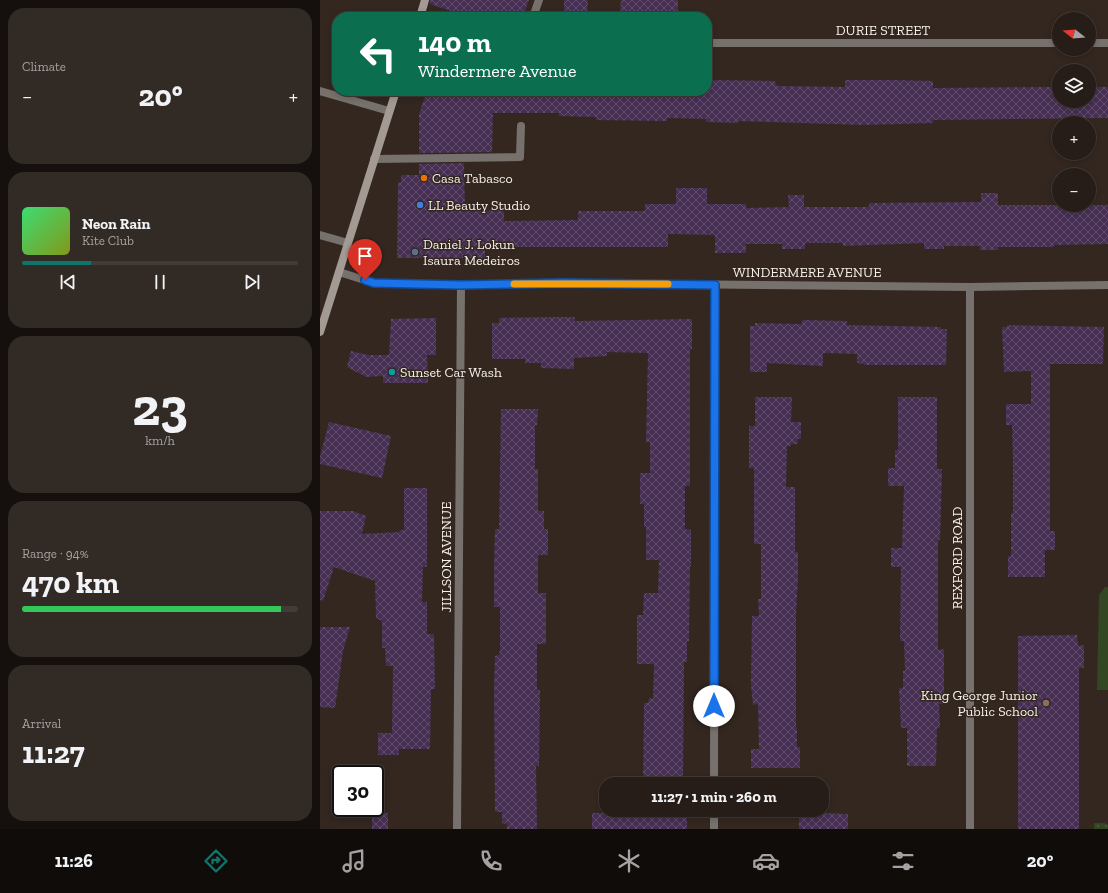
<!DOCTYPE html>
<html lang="en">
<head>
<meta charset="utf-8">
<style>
	body { margin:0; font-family:"Zilla Slab",serif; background:#322a25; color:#f1f3f6; height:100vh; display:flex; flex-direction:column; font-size:15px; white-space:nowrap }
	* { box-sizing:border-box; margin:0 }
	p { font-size:13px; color:#a4a2a2 }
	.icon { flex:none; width:22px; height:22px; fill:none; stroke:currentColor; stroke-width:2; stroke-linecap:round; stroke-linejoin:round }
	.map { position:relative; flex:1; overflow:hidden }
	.panel { display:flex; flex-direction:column; gap:8px; padding:8px; background:#15100d; width:320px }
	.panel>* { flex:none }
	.top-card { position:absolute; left:12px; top:12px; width:380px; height:84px; border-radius:16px; box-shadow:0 2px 6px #0003,0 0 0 1px #423b37; background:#0b6e4f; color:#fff; overflow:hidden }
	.needle { width:26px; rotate:287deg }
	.fabs { position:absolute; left:732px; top:12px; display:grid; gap:8px }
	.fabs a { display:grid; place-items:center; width:44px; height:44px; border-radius:50%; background:#261d18; box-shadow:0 2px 6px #0003,0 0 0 1px #423b37; font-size:20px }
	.speed { position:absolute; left:12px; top:765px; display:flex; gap:8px; font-size:20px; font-weight:700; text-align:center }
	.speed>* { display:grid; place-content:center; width:52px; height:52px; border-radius:50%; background:#261d18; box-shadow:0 2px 6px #0003,0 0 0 1px #423b37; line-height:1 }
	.speed .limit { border:2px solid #111; border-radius:6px; background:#fff; color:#111 }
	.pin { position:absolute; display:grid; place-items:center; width:34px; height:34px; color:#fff; margin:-41px -17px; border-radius:50% 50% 50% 0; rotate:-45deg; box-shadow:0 0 4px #0007 }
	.pin .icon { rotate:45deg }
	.me { position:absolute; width:44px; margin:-22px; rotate:0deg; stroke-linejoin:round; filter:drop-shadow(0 0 3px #0008) }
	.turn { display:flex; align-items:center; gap:14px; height:84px; padding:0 20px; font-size:18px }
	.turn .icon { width:52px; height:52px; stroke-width:2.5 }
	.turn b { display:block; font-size:28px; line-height:34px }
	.big { font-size:30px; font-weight:700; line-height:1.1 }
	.panel .card { flex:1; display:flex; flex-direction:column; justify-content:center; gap:6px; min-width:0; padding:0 14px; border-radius:16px; background:#322a25 }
	.panel .dial { align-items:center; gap:0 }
	.dial b { font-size:52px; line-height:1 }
	.song { display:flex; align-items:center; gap:12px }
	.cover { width:48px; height:48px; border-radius:6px; background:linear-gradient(135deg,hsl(140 70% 55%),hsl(70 70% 35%)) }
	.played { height:4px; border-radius:2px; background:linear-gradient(90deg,#0f766e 25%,#423b37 25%) }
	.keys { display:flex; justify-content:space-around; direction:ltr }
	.heat { display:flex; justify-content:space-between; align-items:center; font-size:22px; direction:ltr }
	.charge { height:6px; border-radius:3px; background:linear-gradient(90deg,#34c759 94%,#423b37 0) }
	.trip { position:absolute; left:279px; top:777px; width:230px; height:40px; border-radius:16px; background:#261d18; box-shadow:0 2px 6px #0003,0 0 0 1px #423b37; font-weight:700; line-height:40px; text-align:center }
	.tabs { display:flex; height:64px; justify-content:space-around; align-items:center; background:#0f0c0a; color:#a4a2a2 }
	.tabs .icon { width:28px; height:28px }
	.tabs .on { color:#0f766e }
	.tabs b { font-size:18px; color:#f1f3f6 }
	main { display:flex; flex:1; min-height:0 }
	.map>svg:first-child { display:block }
</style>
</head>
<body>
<main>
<section class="panel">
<div class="card"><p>Climate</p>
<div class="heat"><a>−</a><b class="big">20°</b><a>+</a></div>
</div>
<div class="card">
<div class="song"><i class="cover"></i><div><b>Neon Rain</b><p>Kite Club</p></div></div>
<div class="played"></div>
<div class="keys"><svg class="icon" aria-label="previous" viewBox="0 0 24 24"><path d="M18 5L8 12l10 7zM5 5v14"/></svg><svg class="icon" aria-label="pause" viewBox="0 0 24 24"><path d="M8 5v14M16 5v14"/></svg><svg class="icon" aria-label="next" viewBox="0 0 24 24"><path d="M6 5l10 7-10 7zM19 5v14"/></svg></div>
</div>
<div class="card dial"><b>23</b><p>km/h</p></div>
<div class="card"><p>Range · 94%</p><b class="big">470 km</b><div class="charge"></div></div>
<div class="card"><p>Arrival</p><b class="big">11:27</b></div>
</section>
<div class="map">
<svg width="788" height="829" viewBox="0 0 788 829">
	<defs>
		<pattern id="green-dots" width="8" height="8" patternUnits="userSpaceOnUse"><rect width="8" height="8" fill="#334822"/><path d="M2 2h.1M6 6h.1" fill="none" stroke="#516342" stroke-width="1.8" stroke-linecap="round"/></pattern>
		<pattern id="building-cross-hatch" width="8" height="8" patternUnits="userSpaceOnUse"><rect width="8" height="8" fill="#462f53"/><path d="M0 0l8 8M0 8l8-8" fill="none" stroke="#614d6c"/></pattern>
	</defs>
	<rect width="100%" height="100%" fill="#332720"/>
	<!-- green -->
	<path fill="url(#green-dots)" d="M774 823H784L788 825V829H774Z"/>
	<!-- pitch -->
	<path fill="#334822" d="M785 587H788V690H777L779 595Z"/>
	<!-- building -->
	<g fill="url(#building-cross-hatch)">
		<path d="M110 0H209L203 17H149L110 4Z"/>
		<path d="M244 0H268L267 16 244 15Z"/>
		<path d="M301 0H358V16L300 13Z"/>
		<path d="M390 80 455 81 456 85 458 86 525 87V80H576L613 81V88L739 87V101H769V87H788V118L613 120V123L544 125 418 121V123L386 122V119L347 118V121L276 120V117L239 116V113H173L172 152 99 153V114L107 91H387V84H390Z"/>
		<path d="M144 163 145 211 184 210V221L258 220V211H325V204H356V188H387V204H426V208L469 207 468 195H484V207H549V203L661 202V193H678V205H788V244L734 245V247H678V250H660V246H624V249H604V243L523 246V243H485V249H462V244H426V253H395V235L348 234V247H183V250H165V258H77L78 183 81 182V175H99V164Z"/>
		<path d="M233 317H255V321L372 319V349H370V486H365V529L371 530V566H370L369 641H367V662H364L363 779H360V784H323L324 703H328L329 698 333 699 334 664H317V615H323L324 593H338L339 560H326V527H324V504H320V473H330V442H326L328 353 287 352V356L254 358V369L221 368V363H205V359H172V323H179V318Z"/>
		<path d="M116 318V355H107L108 383H63V376L46 377 27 367 31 351 48 355H69L71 319Z"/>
		<path d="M482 320 527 321V325L621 327V329H627L626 365H544V364L537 363V354L503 353V366L447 363V372H430V326H435V323L482 324Z"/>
		<path d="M687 325 784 327 783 364H730V531H735V550H725V577H688V556H691V513H693V461L692 425H686V404H711V371L684 372 682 327H687Z"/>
		<path d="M435 397H472L471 422H481V439H478L477 444H471V446H467L466 487H475V552H478V578L476 614V727H477V747H480V768H431V749H439L438 704 433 705 431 684 432 616H439L438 599H441V544H434V468H429V426H435Z"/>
		<path d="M578 397H617V469H622L620 540H618V650L624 649V704H619L620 728H617L616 766H587V728H581L579 688H583V671H585L584 641H580L581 567H571V548H582L584 486H568V468H575V450H578Z"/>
		<path d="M181 409H218L217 425H215V469H218V511H224V529H228V555H218V593H226V644H217V690H220L219 766H216L217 829H187V824L182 823V812H175L174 690 175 656 179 655 180 650V607H174V565L175 529H179Z"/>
		<path d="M9 422 71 436 62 478 0 464V457Z"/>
		<path d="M84 488H107V567H103L102 602H107V634H114L115 689H111L110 749H79V755H58V733H72L73 666H66L65 648H62V621L56 618 55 581 14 567 3 601 0 600V511H33L46 516 42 534 80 532 79 530H84Z"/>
		<path d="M0 627H30L23 651 15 708 0 707Z"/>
		<path d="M757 635 758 646 764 645V668H759V829H698V636Z"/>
		<path d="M322 810H367V829H272V813L322 812Z"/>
		<path d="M479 810H505V813L528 814V829H479Z"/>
		<rect x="52" y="813" width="16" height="16"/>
	</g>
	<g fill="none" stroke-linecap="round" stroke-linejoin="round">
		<!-- service -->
		<g stroke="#77716d" stroke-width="8">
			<path d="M213 17 219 0"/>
			<path d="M0 91 69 111"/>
			<path d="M54 159 200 157 201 126"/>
			<path d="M0 235 28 243"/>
		</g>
		<!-- minor -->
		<g stroke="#77716d" stroke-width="8">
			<path d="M387 43H739"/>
			<path d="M769 43H788"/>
			<path d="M19 272 54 283 141 285 242 283 650 287 788 285"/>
			<path d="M650 287V829"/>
			<path d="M394 784 395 285"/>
			<path d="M137 829 141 285"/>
			<path d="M394 829V810"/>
		</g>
		<!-- secondary -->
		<g stroke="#a49a94" stroke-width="8">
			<path d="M100 17 105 0"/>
			<path d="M0 332 76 91"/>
		</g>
	</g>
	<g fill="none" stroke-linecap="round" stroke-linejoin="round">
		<defs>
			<path id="route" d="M45 280 54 283 141 285 242 283 395 285 394 706"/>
		</defs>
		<!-- route casing -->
		<use href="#route" stroke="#114b97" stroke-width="10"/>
		<!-- route -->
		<use href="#route" stroke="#1a73e8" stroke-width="7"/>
		<!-- slow -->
		<path stroke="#f59e0b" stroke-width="7" d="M194 284H348"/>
	</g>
	<!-- markers -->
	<circle fill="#e8710a" stroke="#332720" stroke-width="1.5" cx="104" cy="178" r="4"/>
	<circle fill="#3f7fe0" stroke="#332720" stroke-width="1.5" cx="100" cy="205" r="4"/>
	<circle fill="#5c6f8a" stroke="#332720" stroke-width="1.5" cx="95" cy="252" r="4"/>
	<circle fill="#0f9aa8" stroke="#332720" stroke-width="1.5" cx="72" cy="372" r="4"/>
	<circle fill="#8d6e63" stroke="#332720" stroke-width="1.5" cx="726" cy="703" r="4"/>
	<g text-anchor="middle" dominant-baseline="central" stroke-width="3" stroke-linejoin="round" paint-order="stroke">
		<!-- street labels -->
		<g font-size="14" fill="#f8f0eb" stroke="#332720">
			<text x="563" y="30">DURIE STREET</text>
			<text x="487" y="272">WINDERMERE AVENUE</text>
			<text transform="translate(126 557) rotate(-90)">JILLSON AVENUE</text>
			<text transform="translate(637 558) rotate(-90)">REXFORD ROAD</text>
		</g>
		<!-- poi labels -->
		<g font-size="14" fill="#f8f0eb" stroke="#332720" text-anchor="start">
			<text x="112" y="178">Casa Tabasco</text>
			<text x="108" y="205">LL Beauty Studio</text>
			<text x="103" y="244">Daniel J. Lokun<tspan x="103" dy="16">Isaura Medeiros</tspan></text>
			<text x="80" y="372">Sunset Car Wash</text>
			<text x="718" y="695" text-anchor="end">King George Junior<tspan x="718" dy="16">Public School</tspan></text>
		</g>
	</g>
</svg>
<div class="fabs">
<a><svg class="needle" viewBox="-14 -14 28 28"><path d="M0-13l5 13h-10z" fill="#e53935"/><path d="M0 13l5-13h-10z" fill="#a4a2a2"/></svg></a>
<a><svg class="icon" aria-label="layers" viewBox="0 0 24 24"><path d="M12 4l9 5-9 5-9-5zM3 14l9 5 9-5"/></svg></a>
<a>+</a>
<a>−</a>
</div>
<div class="speed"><div class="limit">30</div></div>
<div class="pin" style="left:45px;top:280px;background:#d93025"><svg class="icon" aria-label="arrive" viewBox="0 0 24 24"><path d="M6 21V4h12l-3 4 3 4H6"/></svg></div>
<svg class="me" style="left:394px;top:706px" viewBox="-20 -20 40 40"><circle r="19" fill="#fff"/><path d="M0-13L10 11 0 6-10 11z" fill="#1a73e8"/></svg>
<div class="trip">11:27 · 1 min · 260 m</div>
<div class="top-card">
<div class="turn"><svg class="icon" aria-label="left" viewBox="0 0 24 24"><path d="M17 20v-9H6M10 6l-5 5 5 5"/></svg><div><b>140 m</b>Windermere Avenue</div></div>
</div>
</div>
</main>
<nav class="tabs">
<b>11:26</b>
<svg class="icon on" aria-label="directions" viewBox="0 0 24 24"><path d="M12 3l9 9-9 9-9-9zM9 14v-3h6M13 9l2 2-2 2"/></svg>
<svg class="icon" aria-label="music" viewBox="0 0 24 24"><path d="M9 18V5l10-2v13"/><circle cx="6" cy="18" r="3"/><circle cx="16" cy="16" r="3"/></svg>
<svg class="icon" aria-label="phone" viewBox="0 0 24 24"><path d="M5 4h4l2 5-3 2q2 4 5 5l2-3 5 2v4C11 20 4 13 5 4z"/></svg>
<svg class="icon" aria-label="climate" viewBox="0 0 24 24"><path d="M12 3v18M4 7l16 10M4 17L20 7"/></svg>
<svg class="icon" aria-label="car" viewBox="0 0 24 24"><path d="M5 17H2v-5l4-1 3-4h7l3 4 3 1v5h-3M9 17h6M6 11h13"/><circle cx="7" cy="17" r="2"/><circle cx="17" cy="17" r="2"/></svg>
<svg class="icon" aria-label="filters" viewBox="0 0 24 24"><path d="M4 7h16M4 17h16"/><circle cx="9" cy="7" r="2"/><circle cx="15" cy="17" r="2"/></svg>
<b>20°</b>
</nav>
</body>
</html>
